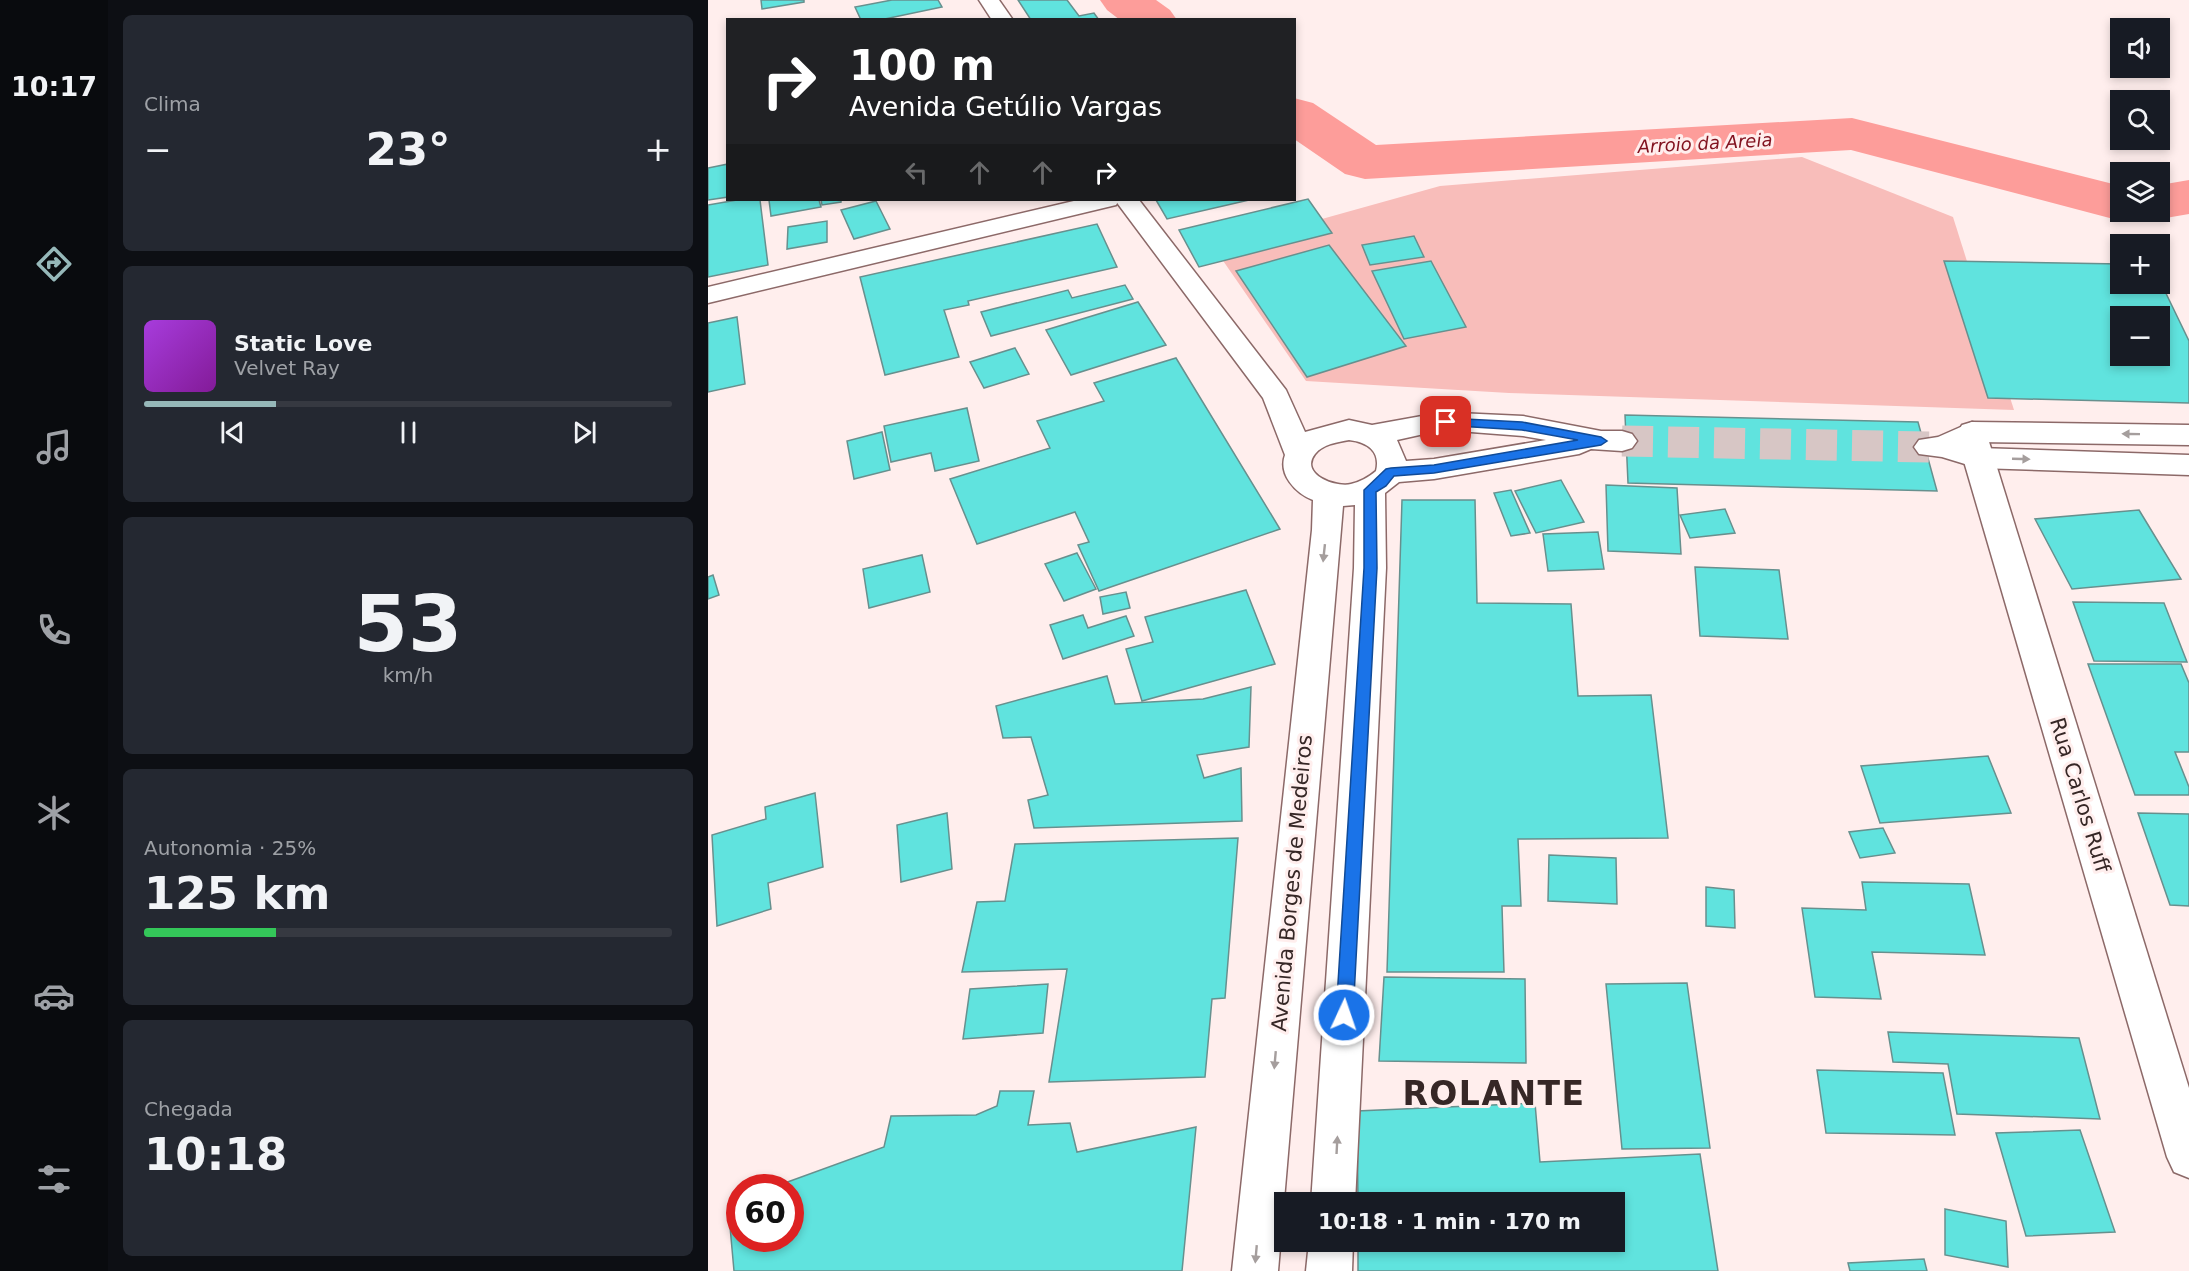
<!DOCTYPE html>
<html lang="pt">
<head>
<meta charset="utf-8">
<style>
	body { margin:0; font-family:"DejaVu Sans",sans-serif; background:#242831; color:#f1f3f6; height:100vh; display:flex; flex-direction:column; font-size:22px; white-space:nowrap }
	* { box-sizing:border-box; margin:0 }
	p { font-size:20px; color:#9ea1a6 }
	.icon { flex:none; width:33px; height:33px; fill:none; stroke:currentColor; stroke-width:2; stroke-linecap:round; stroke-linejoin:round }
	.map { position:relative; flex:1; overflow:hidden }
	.panel { display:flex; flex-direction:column; gap:15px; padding:15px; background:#0d0f14; width:600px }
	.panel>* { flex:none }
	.top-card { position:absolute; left:18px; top:18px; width:570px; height:183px; border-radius:0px; box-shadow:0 3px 9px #0003; background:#202124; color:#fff; overflow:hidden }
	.controls { position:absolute; left:1402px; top:18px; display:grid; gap:12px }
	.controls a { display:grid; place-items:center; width:60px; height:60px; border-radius:0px; background:#171b24; box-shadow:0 3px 9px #0003; font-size:30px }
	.speed { position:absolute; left:18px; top:1174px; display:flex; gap:12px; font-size:30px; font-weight:700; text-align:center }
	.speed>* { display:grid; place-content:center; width:78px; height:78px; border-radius:50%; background:#171b24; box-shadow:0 3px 9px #0003; line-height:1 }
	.speed .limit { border:9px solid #d22; background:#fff; color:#111 }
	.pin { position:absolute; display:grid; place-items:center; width:51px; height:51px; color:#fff; margin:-26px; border-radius:12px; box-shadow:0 3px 9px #0006 }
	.me { position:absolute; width:66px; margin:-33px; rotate:3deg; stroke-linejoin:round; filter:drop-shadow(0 0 4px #0008) }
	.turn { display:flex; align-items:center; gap:21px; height:126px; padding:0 24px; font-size:27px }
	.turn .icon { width:78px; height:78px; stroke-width:2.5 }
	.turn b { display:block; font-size:42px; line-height:51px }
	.lanes { display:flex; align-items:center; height:57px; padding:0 24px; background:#0003; justify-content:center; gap:30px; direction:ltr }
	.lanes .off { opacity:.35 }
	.big { font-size:45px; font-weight:700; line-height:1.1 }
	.panel .widget { flex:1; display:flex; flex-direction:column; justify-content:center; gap:9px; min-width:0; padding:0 21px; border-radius:9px; background:#242831 }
	.panel .dial { align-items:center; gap:0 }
	.dial b { font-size:78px; line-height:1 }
	.song { display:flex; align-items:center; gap:18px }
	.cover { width:72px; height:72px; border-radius:9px; background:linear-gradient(135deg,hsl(280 70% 55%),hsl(290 70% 35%)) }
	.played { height:6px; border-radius:3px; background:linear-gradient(90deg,#96b8b9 25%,#363941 25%) }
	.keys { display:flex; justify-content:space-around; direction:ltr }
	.heat { display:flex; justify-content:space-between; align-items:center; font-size:33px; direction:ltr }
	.charge { height:9px; border-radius:4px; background:linear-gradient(90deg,#34c759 25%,#363941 0) }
	.trip { position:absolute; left:566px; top:1192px; width:351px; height:60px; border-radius:0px; background:#171b24; box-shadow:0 3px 9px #0003; font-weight:700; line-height:60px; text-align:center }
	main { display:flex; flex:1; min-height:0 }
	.dock { display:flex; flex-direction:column; width:108px; justify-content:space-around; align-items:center; background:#090b0e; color:#9ea1a6 }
	.dock .icon { width:42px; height:42px }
	.dock .on { color:#96b8b9 }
	.dock b { font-size:27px; color:#f1f3f6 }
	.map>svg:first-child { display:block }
</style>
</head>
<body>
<main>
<nav class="dock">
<b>10:17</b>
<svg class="icon on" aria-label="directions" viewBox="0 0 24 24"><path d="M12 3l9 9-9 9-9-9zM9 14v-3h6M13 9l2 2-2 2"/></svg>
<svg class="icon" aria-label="music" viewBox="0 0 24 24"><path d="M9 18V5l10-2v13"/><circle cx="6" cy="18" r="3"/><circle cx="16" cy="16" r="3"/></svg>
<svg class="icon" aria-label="phone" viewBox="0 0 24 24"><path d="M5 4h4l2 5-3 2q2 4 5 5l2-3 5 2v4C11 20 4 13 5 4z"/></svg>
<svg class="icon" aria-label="climate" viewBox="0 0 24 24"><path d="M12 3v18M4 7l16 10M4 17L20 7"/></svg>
<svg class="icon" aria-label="car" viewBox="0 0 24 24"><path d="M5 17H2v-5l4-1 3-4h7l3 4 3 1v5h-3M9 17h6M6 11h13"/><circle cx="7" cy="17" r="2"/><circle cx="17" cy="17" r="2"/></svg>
<svg class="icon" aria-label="filters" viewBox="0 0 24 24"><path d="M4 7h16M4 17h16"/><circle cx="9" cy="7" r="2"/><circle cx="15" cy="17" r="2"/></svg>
</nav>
<section class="panel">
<div class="widget"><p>Clima</p>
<div class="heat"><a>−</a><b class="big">23°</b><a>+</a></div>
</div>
<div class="widget">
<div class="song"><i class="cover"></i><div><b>Static Love</b><p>Velvet Ray</p></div></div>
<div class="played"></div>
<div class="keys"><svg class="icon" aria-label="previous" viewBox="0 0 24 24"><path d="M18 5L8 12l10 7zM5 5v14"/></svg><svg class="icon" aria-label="pause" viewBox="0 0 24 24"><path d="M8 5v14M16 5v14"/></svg><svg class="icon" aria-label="next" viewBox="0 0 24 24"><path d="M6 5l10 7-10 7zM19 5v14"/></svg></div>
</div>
<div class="widget dial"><b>53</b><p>km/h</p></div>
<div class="widget"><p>Autonomia · 25%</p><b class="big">125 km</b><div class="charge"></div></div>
<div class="widget"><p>Chegada</p><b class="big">10:18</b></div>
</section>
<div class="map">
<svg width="1481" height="1271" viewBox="0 0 1481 1271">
	<rect width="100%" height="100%" fill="#ffeeed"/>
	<!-- green -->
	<path fill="#f8bdba" d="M1094 157 1245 217 1306 410 801 393 598 381 507 249 732 186Z"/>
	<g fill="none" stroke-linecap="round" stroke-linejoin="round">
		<!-- river -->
		<g fill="#fd9d9a" fill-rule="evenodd">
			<path d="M392 0H448L462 10 469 20H412L399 10Z"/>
			<path d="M586 98 605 103 668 145 1144 118 1413 186V212H1452V185L1481 180V214L1452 219 1434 215 1413 221 1143 150 657 179 637 174 586 139Z"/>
		</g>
	</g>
	<!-- building -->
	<g fill="#60e3de" stroke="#67908e" stroke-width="1.5" fill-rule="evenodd">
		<path d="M53 0H96V2L54 9Z"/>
		<path d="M184 0H230L234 7 172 20H153L147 7Z"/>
		<path d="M310 0H359L371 16 386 13 391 20H323Z"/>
		<path d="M20 164V197L0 200V168Z"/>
		<path d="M600 199 624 233 491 267 471 230Z"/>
		<path d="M29 200H52L60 265 0 277V205Z"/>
		<path d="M61 200H111L113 207 63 216Z"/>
		<path d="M113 200H133V202L114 205Z"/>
		<path d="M448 200H541L459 219Z"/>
		<path d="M168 201 182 229 146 239 133 210Z"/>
		<path d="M119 221V242L79 249 80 227Z"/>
		<path d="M389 224 409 267 260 301 261 305 236 310 251 357 177 375 152 277Z"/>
		<path d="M706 236 716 257 662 265 654 245Z"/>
		<path d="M621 245 698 346 599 377 528 271Z"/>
		<path d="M723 261 758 327 696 339 664 271Z"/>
		<path d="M1236 261 1413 264V284H1452V281L1481 341V403L1280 398ZM1413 316H1452V356H1413Z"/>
		<path d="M417 285 425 299 283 336 273 312 360 290 364 298Z"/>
		<path d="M430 302 458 345 363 375 338 330Z"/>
		<path d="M29 317 37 384 0 392V323Z"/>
		<path d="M307 348 321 374 276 388 262 362Z"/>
		<path d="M468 358 572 529 391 591 370 545 381 542 367 512 269 544 242 479 342 448 329 421 396 401 386 383Z"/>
		<path d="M259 408 271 461 227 471 223 453 183 462 176 426Z"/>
		<path d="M917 415 1210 422 1229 491 920 483Z"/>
		<path d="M174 432 182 470 146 479 139 441Z"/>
		<path d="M853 480 876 522 828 533 807 491Z"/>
		<path d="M898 485 969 488 973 554 900 551Z"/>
		<path d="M803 490 822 533 803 536 786 493Z"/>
		<path d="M694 500H767L769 603 863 604 870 696 943 695 960 838 810 839 813 906H794L796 972H679Z"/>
		<path d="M1017 509 1027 533 982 538 972 515Z"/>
		<path d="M1431 510 1473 579 1364 589 1327 519Z"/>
		<path d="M890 532 896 569 840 571 835 534Z"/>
		<path d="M369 553 388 589 356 601 337 564Z"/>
		<path d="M214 555 222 592 161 608 155 569Z"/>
		<path d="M987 567 1071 570 1080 639 992 636Z"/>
		<path d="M5 575 11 595 0 599V577Z"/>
		<path d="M538 590 567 664 434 701 418 649 445 642 437 617Z"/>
		<path d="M418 592 422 608 395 614 392 597Z"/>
		<path d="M1365 602 1456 603 1479 662 1386 661Z"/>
		<path d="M375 615 380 628 418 616 426 636 355 659 342 625Z"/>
		<path d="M1380 664H1473L1481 683V752H1467L1481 787V795H1427Z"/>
		<path d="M399 676 407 704 495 699 543 687 541 747 489 755 496 778 533 768 534 821 326 828 320 800 340 795 323 737 295 738 288 706Z"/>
		<path d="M1280 756 1303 813 1172 823 1153 766Z"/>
		<path d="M107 793 115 867 60 883 63 909 9 926 4 835 58 819 57 807Z"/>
		<path d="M239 813 244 869 193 882 189 825Z"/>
		<path d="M1430 813 1481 814V906L1462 905Z"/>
		<path d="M1175 828 1187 853 1152 858 1141 832Z"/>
		<path d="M530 838 517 998 504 999 497 1077 341 1082 359 969 254 972 269 902 297 901 307 844Z"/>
		<path d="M841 855 908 858 909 904 840 901Z"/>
		<path d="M1154 882 1261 884 1277 955 1164 952 1173 999 1107 997 1094 908 1158 910Z"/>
		<path d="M998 887 1026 890 1027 928 998 926Z"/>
		<path d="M676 977 817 979 818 1063 671 1061Z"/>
		<path d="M979 983 1002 1148 914 1149 898 984Z"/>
		<path d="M340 984 335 1033 255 1039 262 989Z"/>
		<path d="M1180 1032 1371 1038 1392 1119 1249 1114 1240 1064 1185 1062Z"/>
		<path d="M1109 1070 1235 1073 1247 1135 1118 1133Z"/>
		<path d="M292 1091H326L320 1125 362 1123 369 1152 488 1127 474 1271H26L20 1204 32 1200V1239H82V1188H63L176 1147 183 1116 268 1115 289 1106Z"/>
		<path d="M827 1103 832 1162 992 1154 1010 1271H650V1242H906V1203H650L649 1111Z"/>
		<path d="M1372 1130 1407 1232 1318 1236 1288 1133Z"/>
		<path d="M1237 1209 1298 1221 1300 1267 1237 1255Z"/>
		<path d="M1216 1259 1219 1271H1142L1140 1263Z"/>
	</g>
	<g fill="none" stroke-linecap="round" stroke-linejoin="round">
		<!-- major-tunnel -->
		<path stroke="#d7c6c5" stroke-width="31" stroke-dasharray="31 15" stroke-linecap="butt" d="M914 441 1221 447"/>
		<defs>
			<g id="minor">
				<path d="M370 200H411L408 205 0 303V287Z"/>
				<path d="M1264 422 1274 425 1278 432 1481 1088V1178L1466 1172 1459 1157 1255 458 1250 432 1254 425Z"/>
			</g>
			<g id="major">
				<path d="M271 0H291L305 20H284Z"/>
				<path d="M407 200H431L578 390 597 432 641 420 664 425 725 414 750 413 815 416 893 431H914L924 434 929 441 924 448 914 451 883 449 871 454 726 479 691 482 677 493 678 568 647 1203H603L646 568 647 505 635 506 570 1271H524L604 530 605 500C587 493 570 474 577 455L555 398ZM750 431 815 436 838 440 726 459 698 461 689 440 725 432ZM641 440C659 442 673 451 668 471 661 477 652 482 643 484 628 488 591 474 607 454 615 444 630 442 641 440Z"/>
				<path d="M1264 422 1481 425V445L1269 442 1262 445 1271 448 1481 455V475L1270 468 1234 457 1211 454 1206 447 1211 440 1230 437Z"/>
				<path d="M601 1242H645L644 1271H598Z"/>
			</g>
		</defs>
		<!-- minor casing -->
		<use href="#minor" stroke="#8c6968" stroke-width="3"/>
		<!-- major casing -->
		<use href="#major" stroke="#8c6968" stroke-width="3"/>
		<!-- minor -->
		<use href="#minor" fill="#fff" fill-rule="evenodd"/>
		<!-- major -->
		<use href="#major" fill="#fff" fill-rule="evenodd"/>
	</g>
	<!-- one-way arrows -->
	<defs><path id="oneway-solid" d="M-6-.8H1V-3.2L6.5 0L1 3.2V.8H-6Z" transform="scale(1.5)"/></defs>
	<g fill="#a59e9d">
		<use href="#oneway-solid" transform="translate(1423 434) rotate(-179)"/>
		<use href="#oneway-solid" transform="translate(1313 459) rotate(2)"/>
		<use href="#oneway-solid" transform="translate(616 553) rotate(96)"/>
		<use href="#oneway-solid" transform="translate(567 1060) rotate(95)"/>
		<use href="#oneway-solid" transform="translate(629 1145) rotate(-87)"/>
		<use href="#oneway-solid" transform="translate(548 1254) rotate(95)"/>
	</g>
	<!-- route -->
	<path fill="#1a73e8" stroke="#114b97" stroke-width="1.5" d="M738 418 814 422 893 437 899 441 893 445 726 473 686 476 678 486 668 492 669 568 645 1015 642 1020 636 1022 630 1020 628 1015 656 568V490L678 469 683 468 726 465 870 440 814 430 733 425V420Z"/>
	<g text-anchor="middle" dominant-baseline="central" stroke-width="6" stroke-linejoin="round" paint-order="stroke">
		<!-- far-water labels -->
		<g font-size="18" font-style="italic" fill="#82121f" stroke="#ffeeed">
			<text transform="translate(997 143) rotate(-3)">Arroio da Areia</text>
		</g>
		<!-- street labels -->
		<g font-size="21" fill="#362726" stroke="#ffeeed">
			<text transform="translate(1372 795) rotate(73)">Rua Carlos Ruff</text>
			<text transform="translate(584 883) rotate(-85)">Avenida Borges de Medeiros</text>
		</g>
		<!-- near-district labels -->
		<g font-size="33" font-weight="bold" letter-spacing="1.5" fill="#362726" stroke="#ffeeed">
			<text x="786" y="1093">ROLANTE</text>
		</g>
	</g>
</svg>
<div class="controls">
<a><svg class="icon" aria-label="sound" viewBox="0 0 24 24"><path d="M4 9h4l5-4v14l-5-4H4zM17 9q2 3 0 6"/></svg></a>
<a><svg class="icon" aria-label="search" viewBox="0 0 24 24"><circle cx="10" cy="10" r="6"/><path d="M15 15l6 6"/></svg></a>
<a><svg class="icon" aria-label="layers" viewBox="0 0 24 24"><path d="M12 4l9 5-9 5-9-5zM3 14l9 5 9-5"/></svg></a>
<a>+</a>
<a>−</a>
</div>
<div class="speed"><div class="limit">60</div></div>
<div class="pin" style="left:738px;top:422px;background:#d93025"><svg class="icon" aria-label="arrive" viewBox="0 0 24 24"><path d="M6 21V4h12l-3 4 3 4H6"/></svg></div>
<svg class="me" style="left:636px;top:1015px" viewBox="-20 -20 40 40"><circle r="17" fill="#1a73e8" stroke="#fff" stroke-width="3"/><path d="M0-11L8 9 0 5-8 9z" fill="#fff"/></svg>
<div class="trip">10:18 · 1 min · 170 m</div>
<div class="top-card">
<div class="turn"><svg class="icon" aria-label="right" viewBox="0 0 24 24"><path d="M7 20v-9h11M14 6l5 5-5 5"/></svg><div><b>100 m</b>Avenida Getúlio Vargas</div></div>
<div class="lanes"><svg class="icon off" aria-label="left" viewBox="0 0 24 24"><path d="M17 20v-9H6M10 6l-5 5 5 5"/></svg><svg class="icon off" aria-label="ahead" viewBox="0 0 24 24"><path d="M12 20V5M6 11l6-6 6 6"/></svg><svg class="icon off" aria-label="ahead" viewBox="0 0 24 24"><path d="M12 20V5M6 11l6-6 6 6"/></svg><svg class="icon" aria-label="right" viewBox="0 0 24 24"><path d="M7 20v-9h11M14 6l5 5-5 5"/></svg></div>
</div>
</div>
</main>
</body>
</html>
